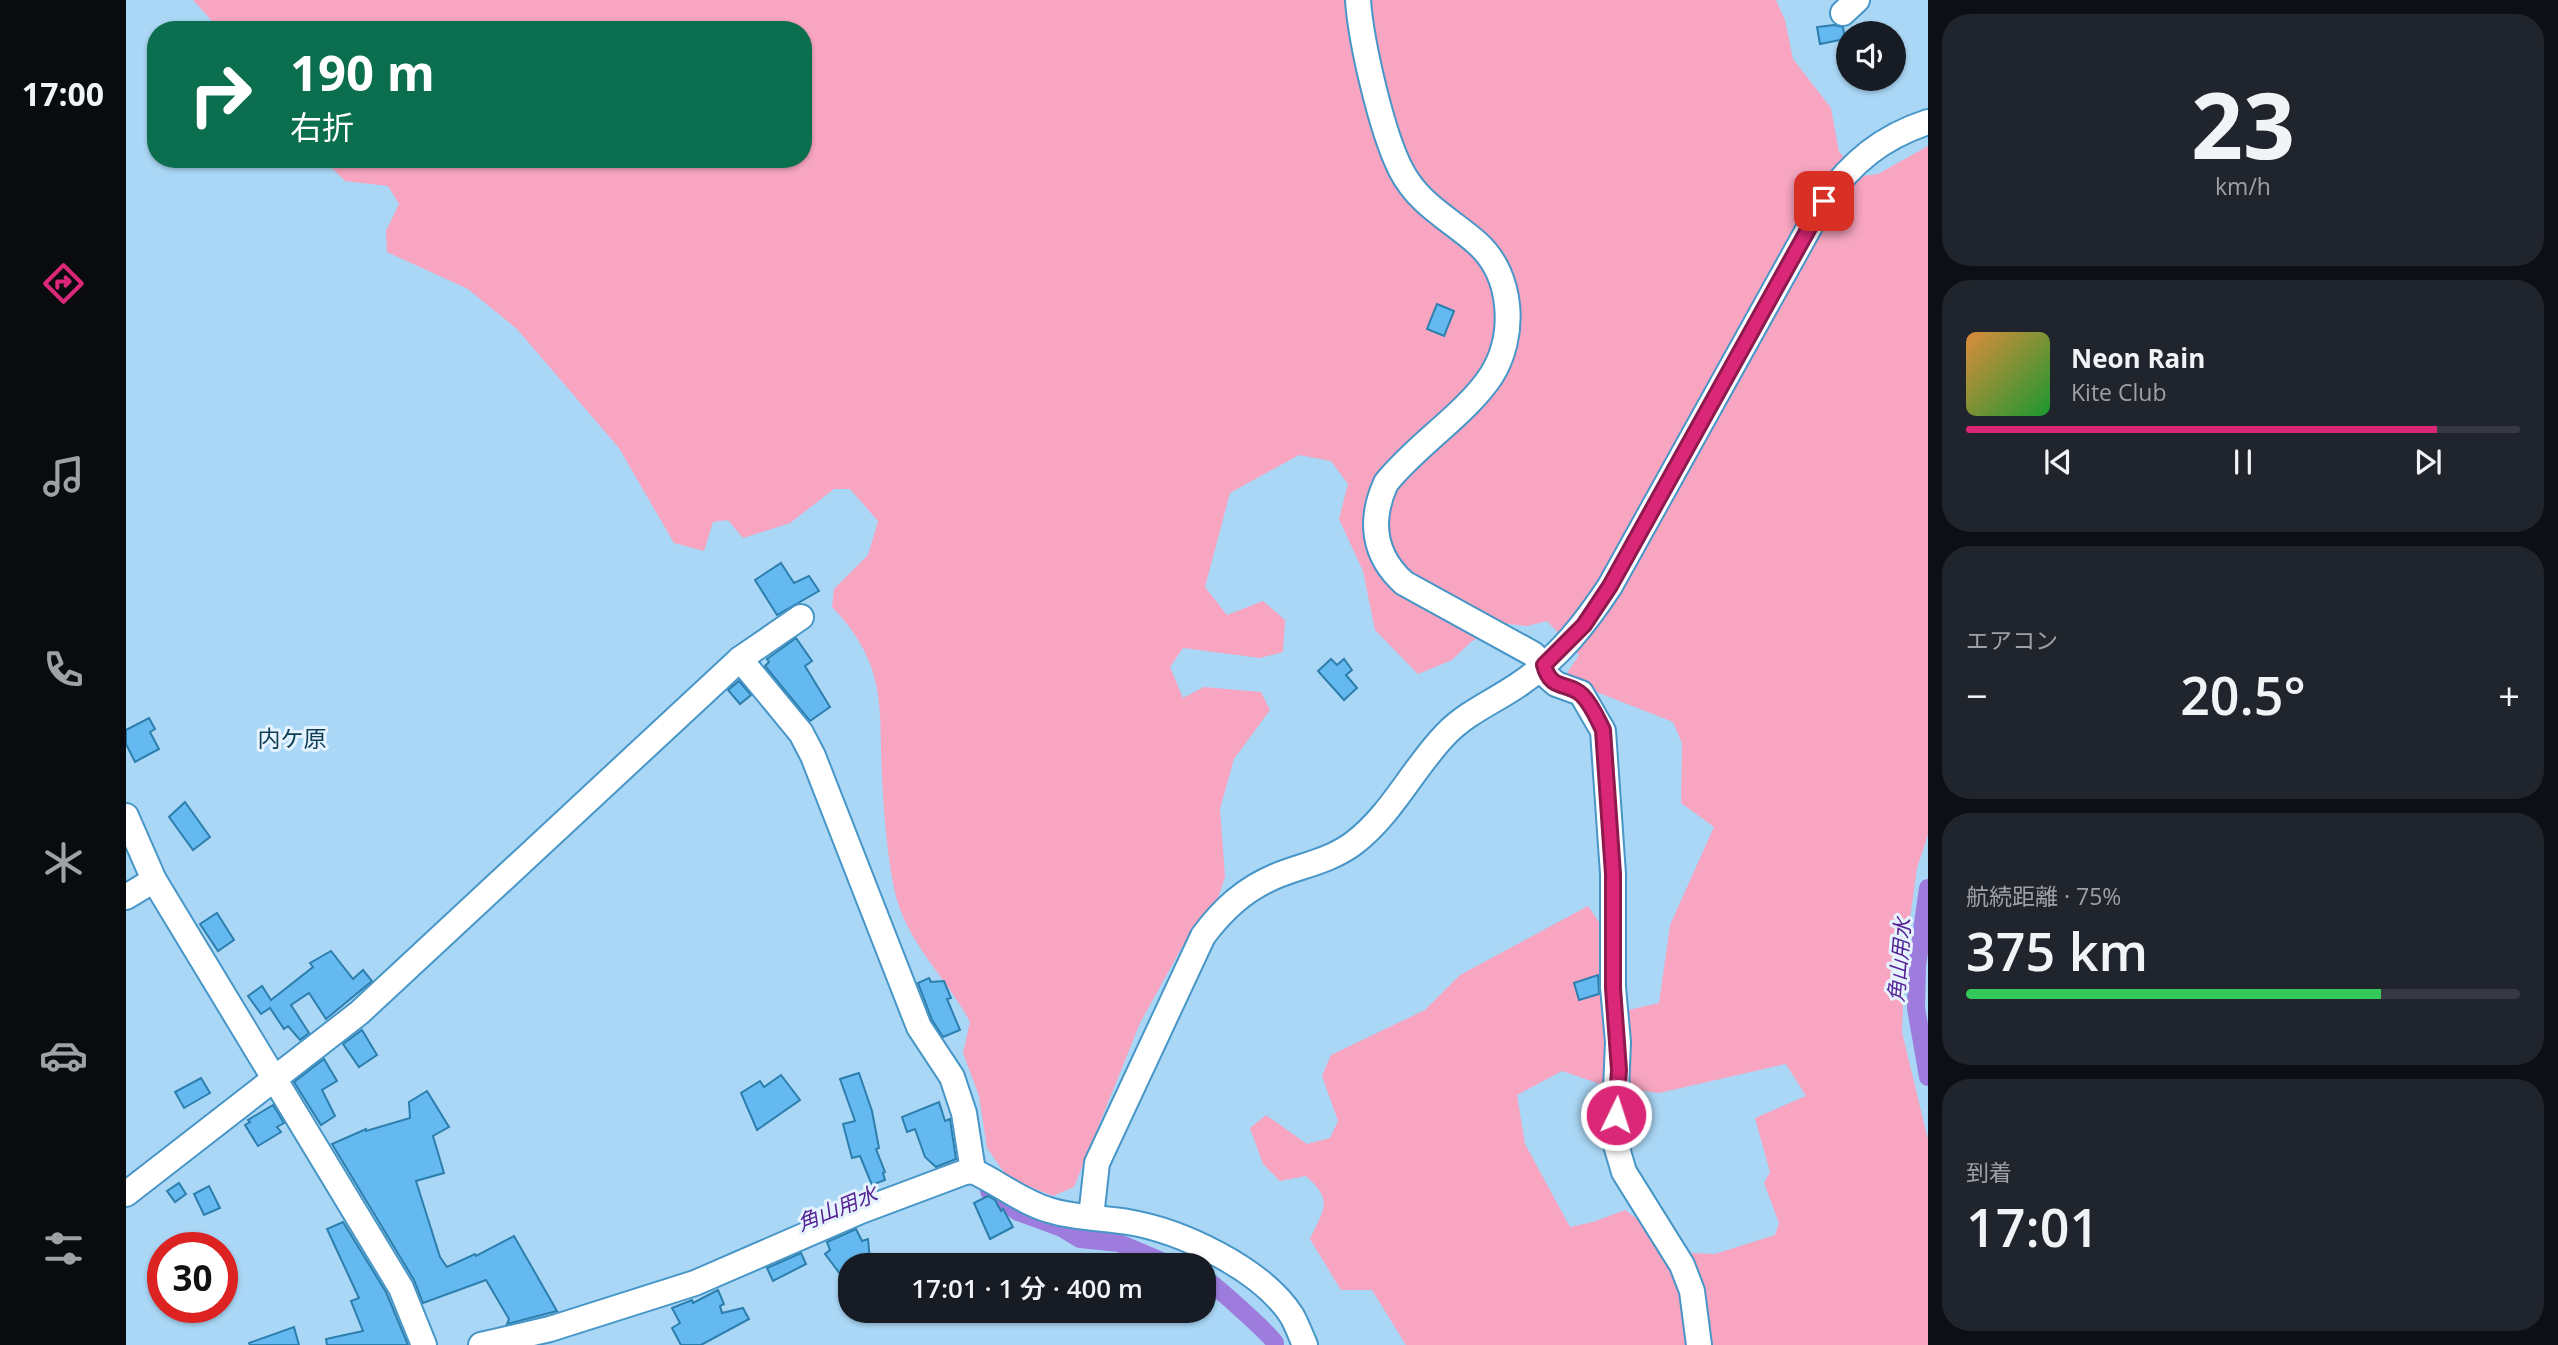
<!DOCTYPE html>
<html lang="ja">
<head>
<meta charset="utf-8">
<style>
	body { margin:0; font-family:"Open Sans","Noto Sans JP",sans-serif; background:#20242c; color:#f1f3f6; height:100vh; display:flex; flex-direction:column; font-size:26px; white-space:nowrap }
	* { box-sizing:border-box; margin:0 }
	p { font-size:23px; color:#9ea1a6 }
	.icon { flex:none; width:38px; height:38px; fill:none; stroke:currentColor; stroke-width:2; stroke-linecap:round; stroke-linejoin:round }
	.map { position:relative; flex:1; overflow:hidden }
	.drawer { display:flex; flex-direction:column; gap:14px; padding:14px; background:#0d0f14; width:630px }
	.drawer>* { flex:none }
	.top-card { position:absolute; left:21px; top:21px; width:665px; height:147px; border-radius:28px; box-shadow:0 2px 5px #0004; background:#0b6e4f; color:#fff; overflow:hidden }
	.controls { position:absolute; left:1710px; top:21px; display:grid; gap:14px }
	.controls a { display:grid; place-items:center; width:70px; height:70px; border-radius:50%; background:#171b24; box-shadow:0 2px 5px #0004; font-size:35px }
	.speed { position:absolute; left:21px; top:1232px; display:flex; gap:14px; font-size:35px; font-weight:700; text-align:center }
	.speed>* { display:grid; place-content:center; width:91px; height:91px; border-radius:50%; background:#171b24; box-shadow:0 2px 5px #0004; line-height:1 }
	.speed .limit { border:10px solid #d22; background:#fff; color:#111 }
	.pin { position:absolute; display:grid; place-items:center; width:60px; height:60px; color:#fff; margin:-30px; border-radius:14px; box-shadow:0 4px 10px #0006 }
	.me { position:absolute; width:77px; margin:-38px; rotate:4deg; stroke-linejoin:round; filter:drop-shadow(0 0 5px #0008) }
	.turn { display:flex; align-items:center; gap:24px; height:147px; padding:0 28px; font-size:32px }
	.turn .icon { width:91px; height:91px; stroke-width:2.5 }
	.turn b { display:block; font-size:49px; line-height:60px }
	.big { font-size:52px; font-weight:600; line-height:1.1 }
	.drawer .tile { flex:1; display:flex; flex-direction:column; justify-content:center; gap:10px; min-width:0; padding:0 24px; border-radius:28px; background:#20242c }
	.drawer .dial { align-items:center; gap:0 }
	.dial b { font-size:91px; line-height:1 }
	.song { display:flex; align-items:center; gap:21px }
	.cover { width:84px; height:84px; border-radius:10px; background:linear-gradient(135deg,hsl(30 70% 55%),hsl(130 70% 35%)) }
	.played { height:7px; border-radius:4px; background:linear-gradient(90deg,#db2777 85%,#363941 85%) }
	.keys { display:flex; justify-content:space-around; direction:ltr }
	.heat { display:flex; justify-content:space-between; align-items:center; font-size:38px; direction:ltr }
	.charge { height:10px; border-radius:5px; background:linear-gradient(90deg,#34c759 75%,#363941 0) }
	.trip { position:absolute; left:712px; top:1253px; width:378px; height:70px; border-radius:28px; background:#171b24; box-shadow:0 2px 5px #0004; font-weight:600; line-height:70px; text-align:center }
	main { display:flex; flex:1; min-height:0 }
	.tabs { display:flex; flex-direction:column; width:126px; justify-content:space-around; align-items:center; background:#090b0e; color:#9ea1a6 }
	.tabs .icon { width:49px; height:49px }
	.tabs .selected { color:#db2777 }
	.tabs b { font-size:32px; color:#f1f3f6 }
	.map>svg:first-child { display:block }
</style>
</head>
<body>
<main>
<nav class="tabs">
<b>17:00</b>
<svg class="icon selected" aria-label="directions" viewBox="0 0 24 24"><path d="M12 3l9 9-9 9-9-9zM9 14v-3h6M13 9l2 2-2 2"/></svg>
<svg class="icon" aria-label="music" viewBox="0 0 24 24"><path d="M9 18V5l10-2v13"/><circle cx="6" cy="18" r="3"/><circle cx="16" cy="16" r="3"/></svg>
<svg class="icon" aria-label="phone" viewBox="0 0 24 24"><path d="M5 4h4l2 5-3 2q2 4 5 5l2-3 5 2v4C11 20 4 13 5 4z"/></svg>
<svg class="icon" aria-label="climate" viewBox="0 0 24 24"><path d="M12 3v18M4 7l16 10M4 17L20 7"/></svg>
<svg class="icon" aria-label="car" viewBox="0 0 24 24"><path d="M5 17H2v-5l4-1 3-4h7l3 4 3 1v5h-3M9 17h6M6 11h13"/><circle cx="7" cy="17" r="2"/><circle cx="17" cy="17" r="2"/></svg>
<svg class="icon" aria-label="filters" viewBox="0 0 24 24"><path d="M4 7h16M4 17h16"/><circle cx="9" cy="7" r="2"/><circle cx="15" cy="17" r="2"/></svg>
</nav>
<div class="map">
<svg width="1802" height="1345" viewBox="0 0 1802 1345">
	<rect width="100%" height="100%" fill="#aad7f6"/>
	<!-- green -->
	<path fill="#f7a5c0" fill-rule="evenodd" d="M67 0H1650L1659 20 1667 59 1705 108 1713 152 1736 176 1752 174 1802 146V835L1791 868 1779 955 1776 1032 1802 1140V1345H1280L1246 1290H1215L1184 1239C1198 1208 1208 1201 1180 1176L1154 1181 1137 1164 1124 1128 1140 1115 1181 1144 1204 1138 1212 1121 1196 1076 1205 1055 1299 1010 1334 975 1462 906 1477 928 1498 1011 1533 1003 1544 925 1588 827 1555 803 1556 743 1547 722 1448 683 1441 673 1453 655 1421 621 1401 626 1375 623 1345 642 1326 660 1292 674 1249 630 1237 571 1213 519 1222 484 1205 461 1173 455 1104 493 1079 587 1101 615 1137 601 1159 620 1157 652 1134 658 1057 648 1044 667 1057 698 1078 687 1135 692 1144 710 1108 759 1094 809 1099 877 1090 904 1056 947 1014 1023 948 1187 927 1196 882 1178 861 1148 853 1096 837 1053 844 1022C822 980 785 947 771 900 763 870 759 826 757 795 751 717 767 670 706 607L708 589 742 555 752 521 724 489H708L664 523 617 538 602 520 587 522 578 551 548 543 493 448 391 329 342 289 261 252 260 231 273 204 262 186 219 181 197 159H677V30H94ZM1660 1064 1680 1096 1629 1118 1644 1172 1638 1183 1653 1223 1649 1235 1589 1254 1543 1252 1519 1225 1499 1210 1467 1222 1444 1227 1399 1144 1391 1095 1436 1071 1474 1084 1485 1076 1501 1079 1509 1090 1533 1093Z"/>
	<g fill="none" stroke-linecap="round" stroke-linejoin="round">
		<!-- canal -->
		<g stroke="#9d7cdd" stroke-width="18">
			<path d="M1802 888 1791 966 1790 1008 1802 1077"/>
			<path d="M863 1191 892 1212 936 1228 954 1239 993 1243 1045 1265"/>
			<path d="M1078 1278C1088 1284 1145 1335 1149 1343"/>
		</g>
	</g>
	<!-- building -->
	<g fill="#64baf0" stroke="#2c7ead" stroke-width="2">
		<path d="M1708 25 1717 27 1719 39 1694 44 1691 27Z"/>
		<path d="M1311 304 1328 311 1318 336 1301 329Z"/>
		<path d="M655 563 668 583 683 576 693 591 651 615 629 580Z"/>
		<path d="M670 638 686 661 679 666 704 707 684 721 639 666 643 662 641 659Z"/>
		<path d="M1205 659 1211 665 1218 659 1226 670 1220 675 1231 688 1218 700 1192 671Z"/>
		<path d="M613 681 625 695 614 704 602 690Z"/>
		<path d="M23 718 29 729 24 732 33 749 9 762 0 744V730Z"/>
		<path d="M59 802 84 837 67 850 43 817Z"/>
		<path d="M91 913 108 940 92 951 74 924Z"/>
		<path d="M205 951 227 979 237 970 246 981 200 1019 183 993 165 1005 183 1033 174 1040 162 1026 158 1029 144 1008 135 1014 122 996 136 986 145 1000 187 967 184 963Z"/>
		<path d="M1472 975 1473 994 1453 1000 1448 983Z"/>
		<path d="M803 978 805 982 818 981 825 998 821 999 834 1030 817 1037 806 1020 792 983Z"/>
		<path d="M236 1030 251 1055 233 1067 217 1044Z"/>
		<path d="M198 1059 211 1081 196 1090 209 1116 195 1125 168 1082Z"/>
		<path d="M733 1073 746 1111 753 1148 750 1149 759 1172 757 1173 759 1180 746 1185 734 1156 726 1158 717 1124 729 1121 714 1079Z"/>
		<path d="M655 1075 674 1100 631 1130 615 1093 634 1081 638 1087Z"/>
		<path d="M75 1078 84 1093 58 1108 49 1092Z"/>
		<path d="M301 1091 323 1127 307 1136 318 1173 290 1181 314 1257 321 1267 349 1254 350 1256 388 1236 431 1311 381 1324 383 1319 360 1280 297 1303 288 1280 206 1144 240 1129V1131L284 1118 283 1102Z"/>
		<path d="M813 1102 819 1121 824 1119 830 1159 810 1167 799 1157 789 1129 781 1132 776 1117Z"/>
		<path d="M147 1105 158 1123 151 1127 155 1132 132 1146 119 1125 124 1122 122 1120Z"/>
		<path d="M53 1183 60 1194 49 1202 41 1191Z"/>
		<path d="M83 1186 94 1208 78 1215 68 1194Z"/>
		<path d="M862 1196 869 1200 875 1211 877 1209 887 1227 864 1239 848 1203Z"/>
		<path d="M217 1222 260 1292 282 1345H201L200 1339 237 1331 225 1301 233 1298 201 1229Z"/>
		<path d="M730 1229 736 1241 742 1239 744 1260 737 1265H724V1287L699 1254 704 1250 701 1242Z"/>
		<path d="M675 1253 680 1264 647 1281 641 1268Z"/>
		<path d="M592 1290 598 1304 594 1306 596 1313 617 1308 623 1319 575 1345H555L546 1328 554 1323 546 1308 566 1300 567 1303Z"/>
		<path d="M168 1327 173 1345H124L123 1343Z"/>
	</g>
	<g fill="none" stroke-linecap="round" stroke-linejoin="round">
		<defs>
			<g id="minor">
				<path d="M1232 0C1235 43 1256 133 1275 170 1293 205 1324 219 1351 243 1388 276 1390 337 1365 376 1340 414 1289 446 1260 483 1243 520 1247 555 1278 583L1407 654 1418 665 1421 676 1430 684 1455 693 1477 731 1487 874V987L1492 1042 1488 1138 1498 1172 1556 1265 1566 1291 1573 1345"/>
				<path d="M1717 13 1731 0"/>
				<path d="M614 659 675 617"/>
				<path d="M0 816 28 880 275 1288 298 1345"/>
				<path d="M0 897 28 880"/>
				<path d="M847 1171C873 1183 896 1202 923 1210 948 1218 977 1218 1002 1222 1056 1231 1136 1269 1166 1316 1171 1325 1175 1336 1179 1345"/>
				<path d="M0 1194 233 1013 614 659 675 733 687 756 793 1027 826 1077 838 1113 847 1171 839 1172 735 1211 569 1283 424 1329 355 1345"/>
				<path d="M965 1217 971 1163 1077 936C1097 909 1119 889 1150 876 1177 865 1204 861 1228 843 1266 814 1287 768 1320 734 1341 712 1371 700 1395 683 1433 657 1459 624 1484 586L1698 201C1726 162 1756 137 1802 122"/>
			</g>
		</defs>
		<!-- minor casing -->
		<use href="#minor" stroke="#4796c7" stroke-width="28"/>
		<!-- minor -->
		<use href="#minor" stroke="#fff" stroke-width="24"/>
	</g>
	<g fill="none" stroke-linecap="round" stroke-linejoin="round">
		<defs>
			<path id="route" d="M1490 1115 1493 1070 1487 988V874L1477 730C1471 718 1466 705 1456 695 1442 681 1425 692 1418 665L1458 625 1484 586 1698 201"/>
		</defs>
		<!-- route casing -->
		<use href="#route" stroke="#8e194d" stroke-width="18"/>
		<!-- route -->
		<use href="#route" stroke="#db2777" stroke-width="12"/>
	</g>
	<g text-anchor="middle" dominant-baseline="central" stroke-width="6" stroke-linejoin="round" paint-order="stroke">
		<!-- water labels -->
		<g font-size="21" font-style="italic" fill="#552193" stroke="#e4f3fe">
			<text transform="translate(1773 960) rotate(-85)">角山用水</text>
			<text transform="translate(711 1208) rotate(-22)">角山用水</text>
		</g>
		<!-- quarter labels -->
		<g font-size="23" fill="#103c55" stroke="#e4f3fe">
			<text x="166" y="738">内ケ原</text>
		</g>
	</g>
</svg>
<div class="controls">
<a><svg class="icon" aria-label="sound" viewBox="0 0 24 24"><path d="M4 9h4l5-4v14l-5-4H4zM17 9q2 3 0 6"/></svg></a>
</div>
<div class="speed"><div class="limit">30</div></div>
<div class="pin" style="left:1698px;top:201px;background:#d93025"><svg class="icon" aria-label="arrive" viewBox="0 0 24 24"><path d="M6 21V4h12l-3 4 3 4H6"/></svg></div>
<svg class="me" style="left:1490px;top:1115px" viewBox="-20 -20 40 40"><circle r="17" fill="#db2777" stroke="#fff" stroke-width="3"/><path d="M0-11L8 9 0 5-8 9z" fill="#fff"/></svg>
<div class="trip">17:01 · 1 分 · 400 m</div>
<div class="top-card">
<div class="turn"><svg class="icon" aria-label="right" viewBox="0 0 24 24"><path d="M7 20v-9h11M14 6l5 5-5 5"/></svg><div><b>190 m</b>右折</div></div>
</div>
</div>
<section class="drawer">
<div class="tile dial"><b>23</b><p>km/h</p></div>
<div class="tile">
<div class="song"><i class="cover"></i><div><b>Neon Rain</b><p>Kite Club</p></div></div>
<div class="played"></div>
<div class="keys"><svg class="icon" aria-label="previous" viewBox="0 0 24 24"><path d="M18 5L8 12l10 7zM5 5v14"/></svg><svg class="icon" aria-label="pause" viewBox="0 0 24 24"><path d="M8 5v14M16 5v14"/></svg><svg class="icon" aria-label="next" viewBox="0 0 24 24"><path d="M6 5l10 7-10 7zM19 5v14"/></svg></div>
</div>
<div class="tile"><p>エアコン</p>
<div class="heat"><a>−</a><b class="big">20.5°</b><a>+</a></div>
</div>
<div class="tile"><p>航続距離 · 75%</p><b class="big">375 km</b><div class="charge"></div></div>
<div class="tile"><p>到着</p><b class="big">17:01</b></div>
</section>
</main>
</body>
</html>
